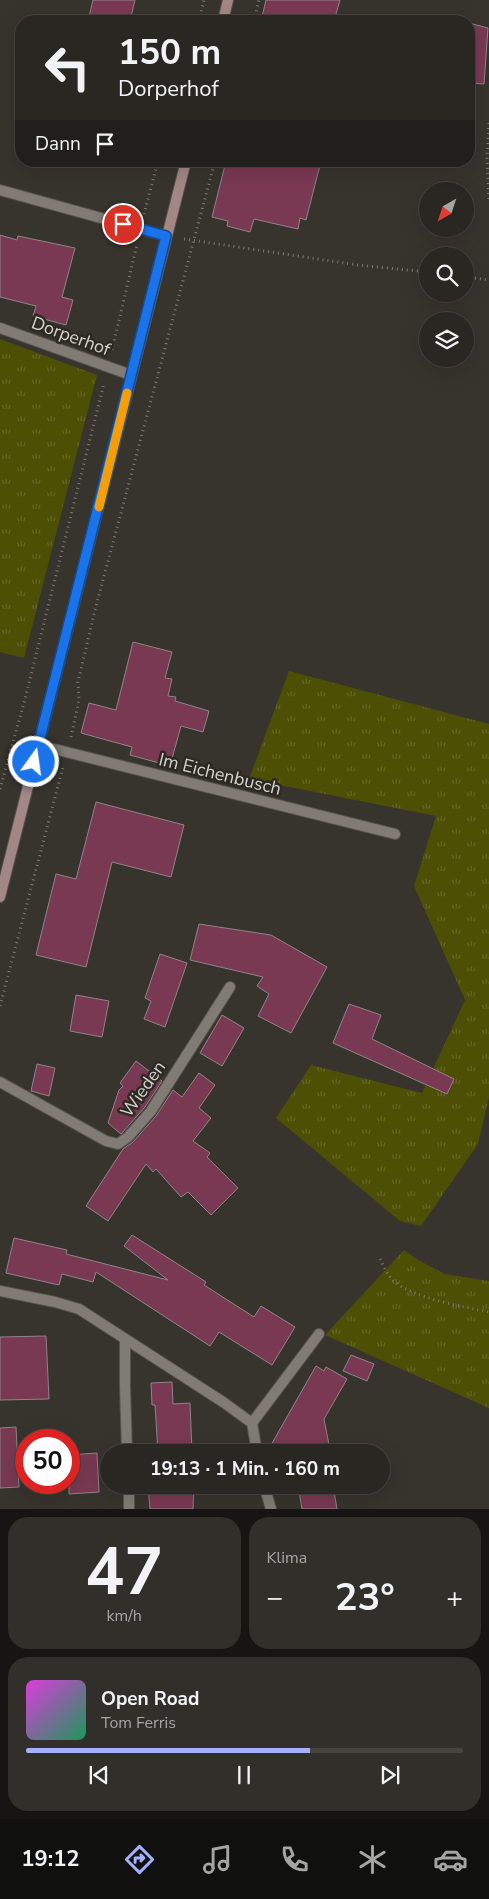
<!DOCTYPE html>
<html lang="de">
<head>
<meta charset="utf-8">
<style>
	body { margin:0; font-family:"Nunito Sans",sans-serif; background:#312f2a; color:#f1f3f6; height:100vh; display:flex; flex-direction:column; font-size:19px; white-space:nowrap }
	* { box-sizing:border-box; margin:0 }
	p { font-size:16px; color:#a5a5a5 }
	.icon { flex:none; width:28px; height:28px; fill:none; stroke:currentColor; stroke-width:2; stroke-linecap:round; stroke-linejoin:round }
	.map { position:relative; height:1509px; overflow:hidden }
	.side { display:flex; flex-direction:column; gap:8px; padding:8px; background:#171513; flex:1 }
	.side>* { flex:none }
	.banner { position:absolute; left:15px; top:15px; width:460px; height:152px; border-radius:20px; box-shadow:0 5px 20px #0002,0 0 0 1px #454440; background:#292722; color:#f1f3f6; overflow:hidden }
	.needle { width:32px; rotate:219deg }
	.buttons { position:absolute; left:419px; top:182px; display:grid; gap:10px }
	.buttons a { display:grid; place-items:center; width:55px; height:55px; border-radius:50%; background:#292722; box-shadow:0 5px 20px #0002,0 0 0 1px #454440; font-size:25px }
	.speed { position:absolute; left:15px; top:1429px; display:flex; gap:10px; font-size:25px; font-weight:700; text-align:center }
	.speed>* { display:grid; place-content:center; width:65px; height:65px; border-radius:50%; background:#292722; box-shadow:0 5px 20px #0002,0 0 0 1px #454440; line-height:1 }
	.speed .limit { border:8px solid #d22; background:#fff; color:#111 }
	.pin { position:absolute; display:grid; place-items:center; width:42px; height:42px; color:#fff; margin:-21px; border:2px solid #fff; border-radius:50%; box-shadow:0 1px 5px #0007 }
	.me { position:absolute; width:55px; margin:-28px; rotate:14deg; stroke-linejoin:round; filter:drop-shadow(0 0 4px #0008) }
	.turn { display:flex; align-items:center; gap:18px; height:105px; padding:0 20px; font-size:22px }
	.turn .icon { width:65px; height:65px; stroke-width:2.5 }
	.turn b { display:block; font-size:35px; line-height:42px }
	.then { display:flex; align-items:center; height:48px; padding:0 20px; background:#0003; gap:10px; font-size:19px }
	.big { font-size:38px; font-weight:700; line-height:1.1 }
	.side .tile { flex:1; display:flex; flex-direction:column; justify-content:center; gap:8px; min-width:0; padding:0 18px; border-radius:20px; background:#312f2a }
	.side .dial { align-items:center; gap:0 }
	.dial b { font-size:65px; line-height:1 }
	.song { display:flex; align-items:center; gap:15px }
	.cover { width:60px; height:60px; border-radius:8px; background:linear-gradient(135deg,hsl(300 70% 55%),hsl(150 70% 35%)) }
	.played { height:5px; border-radius:2px; background:linear-gradient(90deg,#a2b2fd 65%,#454440 65%) }
	.keys { display:flex; justify-content:space-around; direction:ltr }
	.heat { display:flex; justify-content:space-between; align-items:center; font-size:28px; direction:ltr }
	.side .tiles { flex:1; display:grid; gap:8px; grid-template-columns:1fr 1fr }
	.tile:last-child { grid-column:span 2 }
	.trip { position:absolute; left:100px; top:1444px; width:290px; height:50px; border-radius:25px; background:#292722; box-shadow:0 5px 20px #0002,0 0 0 1px #454440; font-weight:700; line-height:50px; text-align:center }
	.dock { display:flex; height:80px; justify-content:space-around; align-items:center; background:#10100e; color:#a5a5a5 }
	.dock .icon { width:35px; height:35px }
	.dock .on { color:#a2b2fd }
	.dock b { font-size:22px; color:#f1f3f6 }
	.map>svg:first-child { display:block }
</style>
</head>
<body>
<div class="map">
<svg width="489" height="1509" viewBox="0 0 489 1509">
	<defs>
		<pattern id="grass-tufts" width="24" height="20" patternUnits="userSpaceOnUse" patternTransform="scale(1.25)"><rect width="24" height="20" fill="#4c4f04"/><path d="M3 7l-1-3M5 7V3M7 7l1-3M15 17l-1-3M17 17v-4M19 17l1-3" fill="none" stroke="#656727"/></pattern>
	</defs>
	<rect width="100%" height="100%" fill="#37342e"/>
	<!-- grass -->
	<g fill="url(#grass-tufts)">
		<path d="M0 339 97 375 24 658 0 652Z"/>
		<path d="M289 671 489 724V1097L478 1144 421 1226 400 1221 276 1118 311 1065 422 1093 465 1000 414 886 436 816 249 779Z"/>
		<path d="M404 1250 418 1260 445 1274 489 1281V1408L325 1335Z"/>
	</g>
	<!-- building -->
	<g fill="#793952" stroke="#8e8588">
		<path d="M93 0H135L130 21H88Z"/>
		<path d="M266 0H340L334 21H261Z"/>
		<path d="M469 23 488 28 484 84 469 83Z"/>
		<path d="M226 161H321L306 220 300 218 298 229 254 219 250 232 227 226 228 221 212 217Z"/>
		<path d="M0 235 17 240 18 236 75 248 62 297 73 300 66 325 33 316 36 306 0 297Z"/>
		<path d="M133 642 172 652 165 678 172 679 168 696 176 697 175 701 209 711 203 732 181 726 170 766 130 755 132 747 81 733 89 703 116 710Z"/>
		<path d="M96 802 184 825 171 877 112 862 86 967 36 955 56 874 76 879Z"/>
		<path d="M199 924 271 935 327 967 291 1033 258 1016 269 994 257 986 263 977 190 960Z"/>
		<path d="M160 954 187 963 165 1027 144 1019 151 1001 145 998Z"/>
		<path d="M76 995 109 1001 102 1037 70 1031Z"/>
		<path d="M349 1004 381 1015 372 1039 454 1079 447 1094 333 1043Z"/>
		<path d="M222 1015 244 1028 222 1066 200 1053Z"/>
		<path d="M136 1061 162 1081 145 1107 121 1134 108 1123 119 1090 123 1086 120 1083Z"/>
		<path d="M37 1064 55 1068 49 1096 31 1091Z"/>
		<path d="M199 1073 215 1085 199 1108 211 1118 193 1141 210 1153 207 1157 238 1188 211 1215 188 1192 181 1197 156 1169 153 1172 146 1164 108 1221 86 1206 123 1149 133 1142 156 1116 173 1090 182 1097Z"/>
		<path d="M132 1235 206 1282 204 1285 254 1317 261 1306 295 1327 272 1365 219 1332 210 1346 96 1272 93 1282 62 1274 59 1285 6 1273 14 1238 67 1250 66 1254 168 1280 124 1246Z"/>
		<path d="M46 1336 49 1399 0 1400V1337Z"/>
		<path d="M351 1355 374 1364 367 1381 343 1371Z"/>
		<path d="M316 1366 324 1371 326 1367 347 1379 324 1419 330 1450 333 1449 334 1452H267Z"/>
		<path d="M172 1382 173 1404 190 1403 192 1452H158L155 1405H152L151 1383Z"/>
		<path d="M16 1427 19 1487 0 1488V1428Z"/>
		<path d="M97 1453 99 1492 69 1494V1455Z"/>
		<path d="M148 1485H194L193 1509H150Z"/>
		<path d="M298 1485H340L341 1490 334 1491 337 1509H302Z"/>
	</g>
	<g fill="none" stroke-linecap="round" stroke-linejoin="round">
		<defs>
			<g id="street">
				<path d="M0 190 166 236"/>
				<path d="M0 328 131 375"/>
				<path d="M38 745 395 834"/>
				<path d="M0 1082 106 1141 118 1144 128 1137 151 1111 230 987"/>
				<path d="M0 1291 55 1302 79 1309 223 1402 252 1423 257 1452"/>
				<path d="M125 1339V1386L127 1452"/>
				<path d="M252 1423 319 1334"/>
				<path d="M129 1485V1509"/>
				<path d="M264 1485 271 1509"/>
			</g>
			<g id="secondary">
				<path d="M223 21 228 0"/>
				<path d="M0 897 186 161"/>
			</g>
		</defs>
		<!-- street casing -->
		<use href="#street" stroke="#56534d" stroke-width="12"/>
		<!-- secondary casing -->
		<use href="#secondary" stroke="#56534d" stroke-width="12"/>
		<!-- path -->
		<g stroke="#7d7a74" stroke-width="3" stroke-dasharray="1 4" stroke-linecap="butt">
			<path d="M199 21 204 0"/>
			<path d="M254 21 259 0"/>
			<path d="M489 123 487 157 489 201"/>
			<path d="M144 214 158 161"/>
			<path d="M184 239 358 265 428 272"/>
			<path d="M465 277 489 280"/>
			<path d="M112 350 137 244"/>
			<path d="M71 737 79 700 78 682 95 610 215 161"/>
			<path d="M0 789 25 699 104 383"/>
			<path d="M0 1006 63 767"/>
			<path d="M380 1259C384 1267 388 1276 395 1282 414 1298 464 1307 489 1312"/>
		</g>
		<!-- street -->
		<use href="#street" stroke="#807c75" stroke-width="10"/>
		<!-- secondary -->
		<use href="#secondary" stroke="#a38686" stroke-width="10"/>
	</g>
	<g fill="none" stroke-linecap="round" stroke-linejoin="round">
		<defs>
			<path id="route" d="M34 762 166 236 123 224"/>
		</defs>
		<!-- route casing -->
		<use href="#route" stroke="#114b97" stroke-width="12"/>
		<!-- route -->
		<use href="#route" stroke="#1a73e8" stroke-width="9"/>
		<!-- slow -->
		<path stroke="#f59e0b" stroke-width="9" d="M99 507 127 393"/>
	</g>
	<g text-anchor="middle" dominant-baseline="central" stroke-width="5" stroke-linejoin="round" paint-order="stroke">
		<!-- street labels -->
		<g font-size="18" fill="#d5d2ce" stroke="#2d2a24">
			<text transform="translate(71 336) rotate(20)">Dorperhof</text>
			<text transform="translate(220 774) rotate(14)">Im Eichenbusch</text>
			<text transform="translate(143 1089) rotate(-55)">Wieden</text>
		</g>
	</g>
</svg>
<div class="buttons">
<a><svg class="needle" viewBox="-14 -14 28 28"><path d="M0-13l5 13h-10z" fill="#e53935"/><path d="M0 13l5-13h-10z" fill="#a5a5a5"/></svg></a>
<a><svg class="icon" aria-label="search" viewBox="0 0 24 24"><circle cx="10" cy="10" r="6"/><path d="M15 15l6 6"/></svg></a>
<a><svg class="icon" aria-label="layers" viewBox="0 0 24 24"><path d="M12 4l9 5-9 5-9-5zM3 14l9 5 9-5"/></svg></a>
</div>
<div class="speed"><div class="limit">50</div></div>
<div class="pin" style="left:123px;top:224px;background:#d93025"><svg class="icon" aria-label="arrive" viewBox="0 0 24 24"><path d="M6 21V4h12l-3 4 3 4H6"/></svg></div>
<svg class="me" style="left:34px;top:762px" viewBox="-20 -20 40 40"><circle r="17" fill="#1a73e8" stroke="#fff" stroke-width="3"/><path d="M0-11L8 9 0 5-8 9z" fill="#fff"/></svg>
<div class="trip">19:13 · 1 Min. · 160 m</div>
<div class="banner">
<div class="turn"><svg class="icon" aria-label="left" viewBox="0 0 24 24"><path d="M17 20v-9H6M10 6l-5 5 5 5"/></svg><div><b>150 m</b>Dorperhof</div></div>
<div class="then">Dann<svg class="icon" aria-label="arrive" viewBox="0 0 24 24"><path d="M6 21V4h12l-3 4 3 4H6"/></svg></div>
</div>
</div>
<section class="side">
<div class="tiles">
<div class="tile dial"><b>47</b><p>km/h</p></div>
<div class="tile"><p>Klima</p>
<div class="heat"><a>−</a><b class="big">23°</b><a>+</a></div>
</div>
<div class="tile">
<div class="song"><i class="cover"></i><div><b>Open Road</b><p>Tom Ferris</p></div></div>
<div class="played"></div>
<div class="keys"><svg class="icon" aria-label="previous" viewBox="0 0 24 24"><path d="M18 5L8 12l10 7zM5 5v14"/></svg><svg class="icon" aria-label="pause" viewBox="0 0 24 24"><path d="M8 5v14M16 5v14"/></svg><svg class="icon" aria-label="next" viewBox="0 0 24 24"><path d="M6 5l10 7-10 7zM19 5v14"/></svg></div>
</div>
</div>
</section>
<nav class="dock">
<b>19:12</b>
<svg class="icon on" aria-label="directions" viewBox="0 0 24 24"><path d="M12 3l9 9-9 9-9-9zM9 14v-3h6M13 9l2 2-2 2"/></svg>
<svg class="icon" aria-label="music" viewBox="0 0 24 24"><path d="M9 18V5l10-2v13"/><circle cx="6" cy="18" r="3"/><circle cx="16" cy="16" r="3"/></svg>
<svg class="icon" aria-label="phone" viewBox="0 0 24 24"><path d="M5 4h4l2 5-3 2q2 4 5 5l2-3 5 2v4C11 20 4 13 5 4z"/></svg>
<svg class="icon" aria-label="climate" viewBox="0 0 24 24"><path d="M12 3v18M4 7l16 10M4 17L20 7"/></svg>
<svg class="icon" aria-label="car" viewBox="0 0 24 24"><path d="M5 17H2v-5l4-1 3-4h7l3 4 3 1v5h-3M9 17h6M6 11h13"/><circle cx="7" cy="17" r="2"/><circle cx="17" cy="17" r="2"/></svg>
</nav>
</body>
</html>
